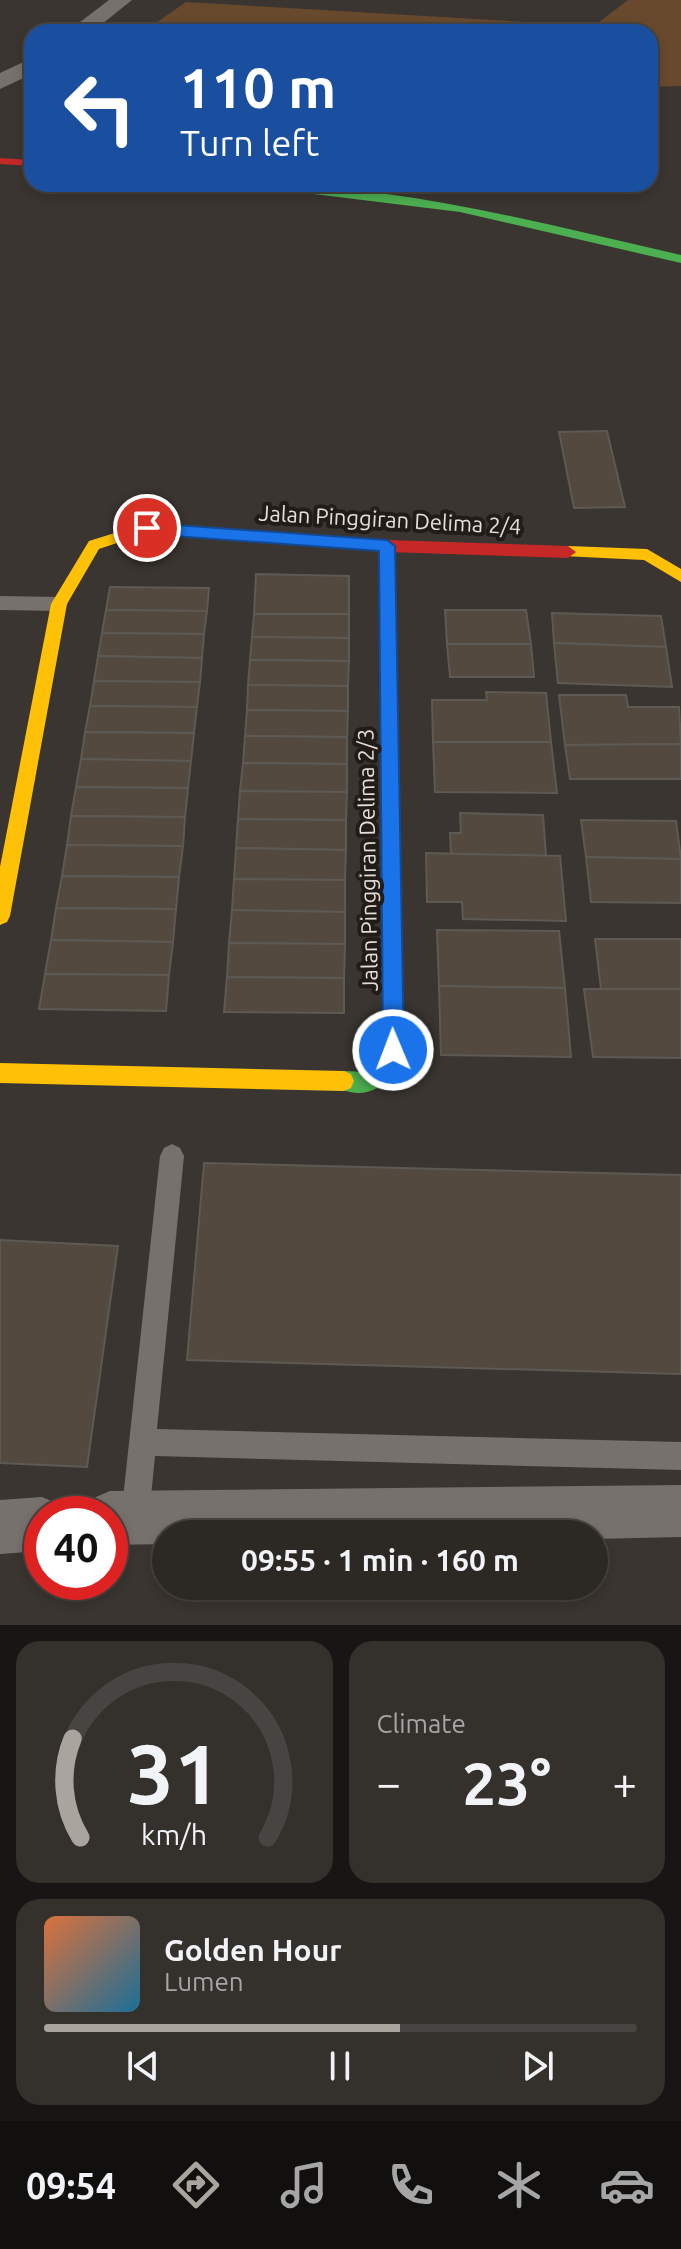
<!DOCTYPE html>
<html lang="en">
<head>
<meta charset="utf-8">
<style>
	body { margin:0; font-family:Ubuntu,sans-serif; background:#34302c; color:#f1f3f6; height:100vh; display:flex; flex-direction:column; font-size:30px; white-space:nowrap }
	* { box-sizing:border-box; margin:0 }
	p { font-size:26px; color:#a6a6a6 }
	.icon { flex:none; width:44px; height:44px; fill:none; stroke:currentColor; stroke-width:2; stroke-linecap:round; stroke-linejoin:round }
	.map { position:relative; height:1625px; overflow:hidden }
	.side { display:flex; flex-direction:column; gap:16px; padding:16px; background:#181614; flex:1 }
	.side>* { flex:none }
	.banner { position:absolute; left:24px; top:24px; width:634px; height:168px; border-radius:24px; box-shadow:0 4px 12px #0003,0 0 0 2px #484441; background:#1a4fa0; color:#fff; overflow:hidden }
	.speed { position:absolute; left:24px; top:1496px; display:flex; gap:16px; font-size:40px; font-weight:700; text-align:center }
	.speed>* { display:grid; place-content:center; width:104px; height:104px; border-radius:50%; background:#2c2824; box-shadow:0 4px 12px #0003,0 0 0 2px #484441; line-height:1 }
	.speed .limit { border:12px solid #d22; background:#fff; color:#111 }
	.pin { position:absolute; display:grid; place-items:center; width:68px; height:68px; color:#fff; margin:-34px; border:4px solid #fff; border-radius:50%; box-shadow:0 2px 8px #0007 }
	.me { position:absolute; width:88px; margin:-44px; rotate:359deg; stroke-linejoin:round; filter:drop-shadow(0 0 6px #0008) }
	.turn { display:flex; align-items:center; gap:28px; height:168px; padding:0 24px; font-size:36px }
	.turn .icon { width:104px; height:104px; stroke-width:2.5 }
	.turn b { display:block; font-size:56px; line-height:68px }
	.big { font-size:60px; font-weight:700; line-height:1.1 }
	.side .widget { flex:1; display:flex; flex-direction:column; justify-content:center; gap:12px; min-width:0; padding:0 28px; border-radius:24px; background:#34302c }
	.side .dial { align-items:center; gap:0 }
	.dial svg { height:208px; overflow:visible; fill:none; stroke:#484441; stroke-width:7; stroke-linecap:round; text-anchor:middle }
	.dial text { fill:#f1f3f6; stroke:none }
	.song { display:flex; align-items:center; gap:24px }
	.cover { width:96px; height:96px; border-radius:12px; background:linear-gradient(135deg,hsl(20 70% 55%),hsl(200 70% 35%)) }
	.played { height:8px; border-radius:4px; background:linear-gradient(90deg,#aaa49e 60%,#484441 60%) }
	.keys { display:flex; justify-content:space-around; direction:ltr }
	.heat { display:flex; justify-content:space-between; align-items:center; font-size:44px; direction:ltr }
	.side .tiles { flex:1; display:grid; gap:16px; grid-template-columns:1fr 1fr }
	.widget:last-child { grid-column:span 2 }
	.trip { position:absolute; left:152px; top:1520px; width:456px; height:80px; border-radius:40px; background:#2c2824; box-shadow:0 4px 12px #0003,0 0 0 2px #484441; font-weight:700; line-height:80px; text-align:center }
	.menu { display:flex; height:128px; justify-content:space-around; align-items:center; background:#12100e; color:#a6a6a6 }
	.menu .icon { width:56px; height:56px }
	.menu .current { color:#aaa49e }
	.menu b { font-size:36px; color:#f1f3f6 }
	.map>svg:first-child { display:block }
</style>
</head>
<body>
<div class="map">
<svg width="681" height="1625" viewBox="0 0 681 1625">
	<rect width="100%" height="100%" fill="#3a3530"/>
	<!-- green -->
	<path fill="#68492e" d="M628 0H681V86L650 87V32H143L186 2 594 26Z"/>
	<!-- building -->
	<g fill="#53493f" stroke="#5d5954" stroke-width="2">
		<path d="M607 431 625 507 574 508 559 432Z"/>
		<path d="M256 574 349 576V614H254Z"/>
		<path d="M110 587 209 588 207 611 106 610Z"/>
		<path d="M106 610 207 611 204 634 102 633Z"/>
		<path d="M445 610H526L531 644H447Z"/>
		<path d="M552 613 661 616 666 647 554 643Z"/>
		<path d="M254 614H349V638L252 637Z"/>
		<path d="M102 633 204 634 202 658 98 656Z"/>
		<path d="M252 637 349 638V661L250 660Z"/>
		<path d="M554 643 666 647 672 687 558 683Z"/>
		<path d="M447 644H531L534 677H450Z"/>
		<path d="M98 656 202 658 200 682 94 681Z"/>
		<path d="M250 660 349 661 348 686 248 685Z"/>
		<path d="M94 681 200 682 197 707 90 706Z"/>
		<path d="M248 685 348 686V711L247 710Z"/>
		<path d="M486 692 546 693 551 742H433L432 700H487Z"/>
		<path d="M559 695H626L628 707H679L681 744 565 745Z"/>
		<path d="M90 706 197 707 194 733 85 732Z"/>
		<path d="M247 710 348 711 347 737 245 736Z"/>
		<path d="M85 732 194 733 191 761 81 759Z"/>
		<path d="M245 736 347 737V764L243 763Z"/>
		<path d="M433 742H551L557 793 435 792Z"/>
		<path d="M681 744V779H570L565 745Z"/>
		<path d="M81 759 191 761 188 788 76 787Z"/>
		<path d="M243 763 347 764V792L240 791Z"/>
		<path d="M76 787 188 788 185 817 71 816Z"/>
		<path d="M240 791 347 792 346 820 238 819Z"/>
		<path d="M460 813 543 815 546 856 451 854 450 833H461Z"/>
		<path d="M71 816 185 817 183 846 67 845Z"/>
		<path d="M238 819 346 820V850L236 848Z"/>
		<path d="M581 820 676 821 681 859 586 857Z"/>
		<path d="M67 845 183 846 179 877 62 876Z"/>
		<path d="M236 848 346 850 345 880 234 879Z"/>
		<path d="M426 853 560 856 566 921 463 919 462 902H427Z"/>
		<path d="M586 857 681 859V903L591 902Z"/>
		<path d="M62 876 179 877 176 909 56 908Z"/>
		<path d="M234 879 345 880V912L232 910Z"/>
		<path d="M56 908 176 909 173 942 51 940Z"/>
		<path d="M232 910 345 912V944L229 943Z"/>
		<path d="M437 930 559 931 565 988 439 986Z"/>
		<path d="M595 939H681V989H601Z"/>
		<path d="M51 940 173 942 169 975 45 974Z"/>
		<path d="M229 943 345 944 344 978 227 977Z"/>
		<path d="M45 974 169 975 166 1011 39 1009Z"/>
		<path d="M227 977 344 978V1013L224 1012Z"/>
		<path d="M439 986 565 988 571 1057 441 1055Z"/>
		<path d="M584 989H681V1058L593 1057Z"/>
		<path d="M204 1163 681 1175V1374L187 1360Z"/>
		<path d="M0 1240 118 1246 87 1467 0 1463Z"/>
	</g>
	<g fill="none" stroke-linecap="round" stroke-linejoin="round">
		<!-- lane -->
		<g fill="#76716d" fill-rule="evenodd">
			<path d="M0 596 59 597 68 604 59 611 0 610Z"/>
			<path d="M172 1144 180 1148 184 1156 157 1429 681 1442V1470L155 1456 149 1517 145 1527 135 1531 125 1527 121 1517 160 1156 164 1148Z"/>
		</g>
		<!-- street -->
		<g fill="#76716d" fill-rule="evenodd">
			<path d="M109 0H132L92 32H67Z"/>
			<path d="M32 58V74L0 89V73Z"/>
			<path d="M681 1485V1537L594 1539V1534H166V1544L110 1545V1514H85L91 1499 110 1491Z"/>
			<path d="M42 1497 61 1505 64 1514H42V1551L0 1554V1500Z"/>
		</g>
		<!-- fast -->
		<g fill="#4caf50" fill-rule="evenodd">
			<path d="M251 184C397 184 540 223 681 255V263L460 212 257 187Z"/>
			<path d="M387 540 395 546 403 1050C390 1082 374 1103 337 1088L334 1081 337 1074 344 1071 367 1072 383 1048 379 546Z"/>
		</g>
		<!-- slow -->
		<g fill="#ffc107" fill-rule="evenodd">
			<path d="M147 523 166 525 169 529 161 534 147 533 99 549 67 604 10 916 7 922 0 925V867L51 604 89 541Z"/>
			<path d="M568 546 647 549 681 569V582L644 560 563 556 560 552Z"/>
			<path d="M0 1063 344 1071 351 1074 354 1081 351 1088 344 1091 0 1083Z"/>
		</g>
		<!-- jam -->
		<g fill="#c62828" fill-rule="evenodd">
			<path d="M0 158 32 160V166L0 164Z"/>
			<path d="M161 524 387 540 568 546 576 552 568 558 387 552 161 534 153 529Z"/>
		</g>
	</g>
	<!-- route -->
	<path fill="#1a73e8" stroke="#114b97" stroke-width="2" d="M147 523 387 540 395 546 404 1050 401 1057 393 1060 386 1057 383 1050 379 551 147 534 139 528Z"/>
	<g text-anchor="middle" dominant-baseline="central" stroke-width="8" stroke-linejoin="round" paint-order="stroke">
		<!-- street labels -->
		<g font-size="22" fill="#e6dfd9" stroke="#221c18">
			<text transform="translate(390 519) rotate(3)">Jalan Pinggiran Delima 2/4</text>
			<text transform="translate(367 860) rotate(-91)">Jalan Pinggiran Delima 2/3</text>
		</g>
	</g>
</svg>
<div class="speed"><div class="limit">40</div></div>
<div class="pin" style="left:147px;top:528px;background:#d93025"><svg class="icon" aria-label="arrive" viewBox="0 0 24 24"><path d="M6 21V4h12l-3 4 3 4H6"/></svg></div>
<svg class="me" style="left:393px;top:1050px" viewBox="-20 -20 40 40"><circle r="17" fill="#1a73e8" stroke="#fff" stroke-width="3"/><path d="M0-11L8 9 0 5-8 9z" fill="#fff"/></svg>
<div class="trip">09:55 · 1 min · 160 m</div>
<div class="banner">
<div class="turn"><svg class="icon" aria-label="left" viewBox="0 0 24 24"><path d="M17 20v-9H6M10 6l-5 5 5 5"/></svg><div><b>110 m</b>Turn left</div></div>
</div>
</div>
<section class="side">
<div class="tiles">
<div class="widget dial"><svg viewBox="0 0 100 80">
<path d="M14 69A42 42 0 1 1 86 69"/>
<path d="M14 69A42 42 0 0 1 11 31" stroke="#aaa49e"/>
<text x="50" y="56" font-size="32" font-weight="700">31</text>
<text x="50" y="72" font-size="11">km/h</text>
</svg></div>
<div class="widget"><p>Climate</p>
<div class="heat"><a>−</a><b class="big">23°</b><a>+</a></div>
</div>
<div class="widget">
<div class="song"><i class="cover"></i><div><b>Golden Hour</b><p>Lumen</p></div></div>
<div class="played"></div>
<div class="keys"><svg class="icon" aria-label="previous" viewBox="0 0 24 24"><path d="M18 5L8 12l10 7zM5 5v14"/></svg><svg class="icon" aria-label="pause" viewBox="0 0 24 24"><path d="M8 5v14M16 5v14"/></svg><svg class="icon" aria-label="next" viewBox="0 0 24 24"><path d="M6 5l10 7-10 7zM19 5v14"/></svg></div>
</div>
</div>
</section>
<nav class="menu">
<b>09:54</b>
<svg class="icon current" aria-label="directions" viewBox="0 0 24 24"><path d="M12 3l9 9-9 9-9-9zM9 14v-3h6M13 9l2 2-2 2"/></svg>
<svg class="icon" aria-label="music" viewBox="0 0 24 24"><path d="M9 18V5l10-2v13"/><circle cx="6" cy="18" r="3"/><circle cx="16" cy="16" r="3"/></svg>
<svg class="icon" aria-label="phone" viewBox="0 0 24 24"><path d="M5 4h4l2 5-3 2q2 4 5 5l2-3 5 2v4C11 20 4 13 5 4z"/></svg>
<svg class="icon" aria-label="climate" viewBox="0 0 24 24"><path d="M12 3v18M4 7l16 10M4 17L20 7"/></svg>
<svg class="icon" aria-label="car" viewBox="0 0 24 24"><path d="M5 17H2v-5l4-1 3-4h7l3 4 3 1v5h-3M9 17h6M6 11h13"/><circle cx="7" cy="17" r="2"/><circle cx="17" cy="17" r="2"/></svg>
</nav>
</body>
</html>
